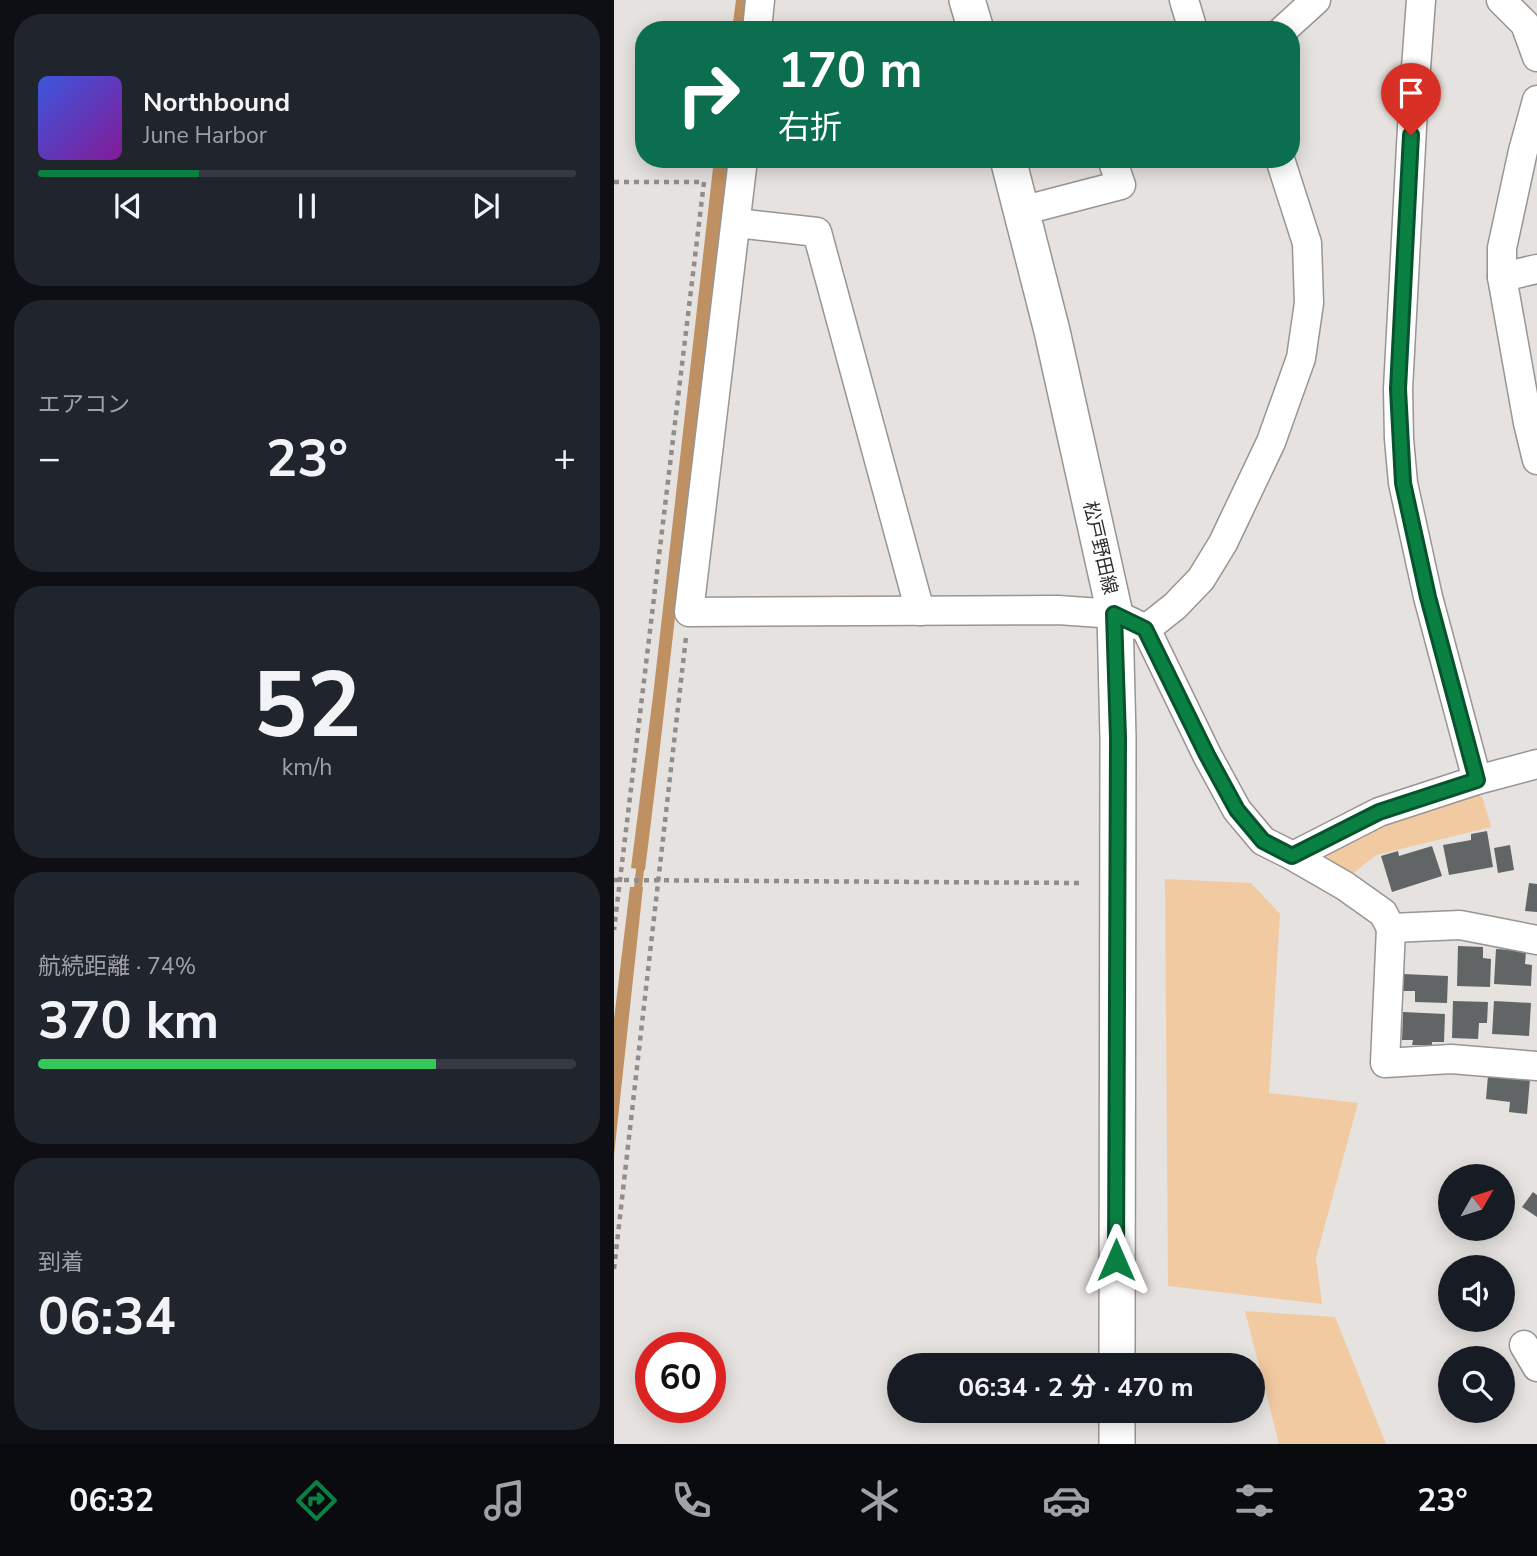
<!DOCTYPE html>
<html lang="ja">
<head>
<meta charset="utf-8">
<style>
	body { margin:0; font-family:"Nunito Sans","Noto Sans JP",sans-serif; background:#20242c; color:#f1f3f6; height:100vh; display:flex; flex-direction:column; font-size:26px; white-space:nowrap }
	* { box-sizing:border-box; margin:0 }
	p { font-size:23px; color:#9ea1a6 }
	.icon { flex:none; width:38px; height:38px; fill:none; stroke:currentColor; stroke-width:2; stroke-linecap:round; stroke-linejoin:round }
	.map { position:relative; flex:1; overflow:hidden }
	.panel { display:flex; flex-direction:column; gap:14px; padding:14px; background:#0d0f14; width:614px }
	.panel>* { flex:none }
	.guide { position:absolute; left:21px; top:21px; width:665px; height:147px; border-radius:28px; box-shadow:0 4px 18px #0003; background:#0b6e4f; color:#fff; overflow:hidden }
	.needle { width:46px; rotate:51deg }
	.buttons { position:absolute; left:824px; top:1164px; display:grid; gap:14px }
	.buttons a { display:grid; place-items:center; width:77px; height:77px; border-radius:50%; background:#171b24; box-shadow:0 4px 18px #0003; font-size:35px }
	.speed { position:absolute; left:21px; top:1332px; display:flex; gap:14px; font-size:35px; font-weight:700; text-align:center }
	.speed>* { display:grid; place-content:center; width:91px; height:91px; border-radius:50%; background:#171b24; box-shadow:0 4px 18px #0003; line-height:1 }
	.speed .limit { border:10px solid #d22; background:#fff; color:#111 }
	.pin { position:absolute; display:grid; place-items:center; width:60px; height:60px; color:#fff; margin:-72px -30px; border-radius:50% 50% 50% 0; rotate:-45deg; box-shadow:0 0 7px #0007 }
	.pin .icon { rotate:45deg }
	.me { position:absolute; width:77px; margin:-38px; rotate:0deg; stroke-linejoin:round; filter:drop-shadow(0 0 5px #0008) }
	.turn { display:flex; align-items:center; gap:24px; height:147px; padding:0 28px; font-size:32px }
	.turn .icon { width:91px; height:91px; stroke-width:2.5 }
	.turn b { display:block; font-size:49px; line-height:60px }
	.big { font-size:52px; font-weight:700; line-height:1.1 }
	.panel .tile { flex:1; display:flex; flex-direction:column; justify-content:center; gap:10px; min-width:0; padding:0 24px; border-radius:28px; background:#20242c }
	.panel .dial { align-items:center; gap:0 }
	.dial b { font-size:91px; line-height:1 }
	.song { display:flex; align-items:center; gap:21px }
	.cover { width:84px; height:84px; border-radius:10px; background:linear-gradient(135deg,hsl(230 70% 55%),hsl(290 70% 35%)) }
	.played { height:7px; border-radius:4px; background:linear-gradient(90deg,#0b8043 30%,#363941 30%) }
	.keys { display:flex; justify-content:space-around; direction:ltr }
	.heat { display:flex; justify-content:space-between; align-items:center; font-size:38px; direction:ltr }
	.charge { height:10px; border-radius:5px; background:linear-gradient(90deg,#34c759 74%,#363941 0) }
	.trip { position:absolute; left:273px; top:1353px; width:378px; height:70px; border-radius:35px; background:#171b24; box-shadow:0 4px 18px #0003; font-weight:700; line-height:70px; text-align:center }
	.tab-bar { display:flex; height:112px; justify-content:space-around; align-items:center; background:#090b0e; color:#9ea1a6 }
	.tab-bar .icon { width:49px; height:49px }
	.tab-bar .selected { color:#0b8043 }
	.tab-bar b { font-size:32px; color:#f1f3f6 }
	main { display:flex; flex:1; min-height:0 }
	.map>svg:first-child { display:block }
</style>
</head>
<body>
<main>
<section class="panel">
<div class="tile">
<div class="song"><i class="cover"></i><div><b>Northbound</b><p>June Harbor</p></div></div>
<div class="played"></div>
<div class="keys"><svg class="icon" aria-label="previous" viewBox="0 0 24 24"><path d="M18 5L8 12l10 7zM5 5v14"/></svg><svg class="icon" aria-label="pause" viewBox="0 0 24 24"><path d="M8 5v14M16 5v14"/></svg><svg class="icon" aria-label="next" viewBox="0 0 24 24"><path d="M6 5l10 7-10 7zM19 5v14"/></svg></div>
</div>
<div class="tile"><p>エアコン</p>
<div class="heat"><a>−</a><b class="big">23°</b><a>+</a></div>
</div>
<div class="tile dial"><b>52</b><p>km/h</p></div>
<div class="tile"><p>航続距離 · 74%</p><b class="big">370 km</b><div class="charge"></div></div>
<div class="tile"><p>到着</p><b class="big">06:34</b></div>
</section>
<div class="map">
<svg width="923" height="1444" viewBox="0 0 923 1444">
	<rect width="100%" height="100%" fill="#e5e2df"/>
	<!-- green -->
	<g fill="#f2caa2">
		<path d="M865 794 869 799 877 827 762 855 731 880 694 854 730 834Z"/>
		<path d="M551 879 637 883 666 914 655 1093 744 1103 702 1258 708 1304 554 1286Z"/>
		<path d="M631 1311 721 1317 772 1444H665Z"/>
	</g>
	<!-- water -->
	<g fill="#bf9162">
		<path d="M122 0H133L130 30H118Z"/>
		<path d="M100 159H115C84 396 61 633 31 870L17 868 39 696Z"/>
		<path d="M16 887H29L0 1155V1019Z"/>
	</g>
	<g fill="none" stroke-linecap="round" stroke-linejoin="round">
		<!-- stream -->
		<path stroke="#bf9162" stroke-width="8" d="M23 897 27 861"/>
	</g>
	<!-- building -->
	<g fill="#616565">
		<path d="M873 831 879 867 835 875 829 845 857 840V834Z"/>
		<path d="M896 845 900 870 884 873 880 848Z"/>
		<path d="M818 846 828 876 778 892 767 856 784 851 785 856Z"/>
		<path d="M915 883 923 884V912L911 911Z"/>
		<path d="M844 946 869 947V958L877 959 876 987 843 986Z"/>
		<path d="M882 949 912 951 911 964 918 965 917 986 880 984Z"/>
		<path d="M789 974 834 976 833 1003 801 1002V991H788Z"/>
		<path d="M839 1001 874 1002 873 1023H865L864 1039 838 1038Z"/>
		<path d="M880 1001 917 1003 915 1036 878 1034Z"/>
		<path d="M789 1012 831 1014 830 1042H818V1045H798L799 1040H788Z"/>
		<path d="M874 1076 916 1079 913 1114 895 1112 896 1102 872 1099Z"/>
		<path d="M919 1192 923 1195V1217L908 1207Z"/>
	</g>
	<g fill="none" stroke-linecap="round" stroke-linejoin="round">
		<defs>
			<g id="minor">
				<path d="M570 0 579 30"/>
				<path d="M807 0 799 109 784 389 785 439 789 483 814 597 863 780"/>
				<path d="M887 0 911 24 923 57"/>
				<path d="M143 30 146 0"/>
				<path d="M669 30 702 0"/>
				<path d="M923 100 909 151 888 248V277L914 423 923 460"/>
				<path d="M129 159 75 612 444 610 501 614 532 629 593 755 623 810 649 841 679 856 765 812 863 780 923 764"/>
				<path d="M407 211 507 185 498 159"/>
				<path d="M122 223 203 232 306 611"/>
				<path d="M888 277 923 269"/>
				<path d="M532 629 561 606 587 579 609 543 657 442 687 358 695 303 693 243 666 159"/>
				<path d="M679 856 731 886 769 913 777 928"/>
				<path d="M923 940 846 925 777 928 771 1063 837 1059 923 1066"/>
				<path d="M910 1345 923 1367"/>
			</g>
			<g id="major">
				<path d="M353 0 362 30"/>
				<path d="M394 159 438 331 501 614 504 738 503 1365"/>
				<path d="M503 1410V1444"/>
			</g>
		</defs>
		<!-- minor casing -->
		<use href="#minor" stroke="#989593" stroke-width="31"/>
		<!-- major casing -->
		<use href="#major" stroke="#989593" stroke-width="38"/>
		<!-- path -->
		<g stroke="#908d8b" stroke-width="4.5" stroke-dasharray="5 5" stroke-linecap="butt">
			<path d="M0 182H90L0 930"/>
			<path d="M0 880 466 883"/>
			<path d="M0 1269 72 637"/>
		</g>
		<!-- minor -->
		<use href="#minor" stroke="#fff" stroke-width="28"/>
		<!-- major -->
		<use href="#major" stroke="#fff" stroke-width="35"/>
	</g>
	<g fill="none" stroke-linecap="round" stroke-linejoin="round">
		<defs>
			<path id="route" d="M502 1260 504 738 500 614 531 629 593 755 623 810 649 841 678 856 765 812 863 780 814 597 789 483 784 389 797 135"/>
		</defs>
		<!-- route casing -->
		<use href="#route" stroke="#07532c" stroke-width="18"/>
		<!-- route -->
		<use href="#route" stroke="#0b8043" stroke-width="12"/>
	</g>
	<g text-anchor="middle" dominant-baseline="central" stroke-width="7" stroke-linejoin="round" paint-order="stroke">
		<!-- street labels -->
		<g font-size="19" fill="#312f2e" stroke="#fff">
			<text transform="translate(486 548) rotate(77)">松戸野田線</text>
		</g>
	</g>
</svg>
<div class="buttons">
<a><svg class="needle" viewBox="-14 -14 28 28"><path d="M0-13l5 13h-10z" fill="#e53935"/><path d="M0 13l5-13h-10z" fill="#9ea1a6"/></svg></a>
<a><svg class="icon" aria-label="sound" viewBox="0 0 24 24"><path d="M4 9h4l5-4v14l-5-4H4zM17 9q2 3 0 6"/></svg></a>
<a><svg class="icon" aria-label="search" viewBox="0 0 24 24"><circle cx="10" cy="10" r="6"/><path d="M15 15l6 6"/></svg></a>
</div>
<div class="speed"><div class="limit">60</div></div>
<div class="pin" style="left:797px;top:135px;background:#d93025"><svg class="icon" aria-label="arrive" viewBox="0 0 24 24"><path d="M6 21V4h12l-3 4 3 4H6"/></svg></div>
<svg class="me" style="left:502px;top:1260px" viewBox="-20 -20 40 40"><path d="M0-17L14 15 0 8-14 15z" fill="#0b8043" stroke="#fff" stroke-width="4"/></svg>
<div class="trip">06:34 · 2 分 · 470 m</div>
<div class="guide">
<div class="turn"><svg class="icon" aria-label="right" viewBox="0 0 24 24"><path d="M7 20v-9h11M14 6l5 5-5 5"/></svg><div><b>170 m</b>右折</div></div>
</div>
</div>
</main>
<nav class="tab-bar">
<b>06:32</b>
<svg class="icon selected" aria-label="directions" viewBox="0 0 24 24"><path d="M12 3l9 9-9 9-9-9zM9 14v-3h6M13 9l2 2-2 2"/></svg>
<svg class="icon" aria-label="music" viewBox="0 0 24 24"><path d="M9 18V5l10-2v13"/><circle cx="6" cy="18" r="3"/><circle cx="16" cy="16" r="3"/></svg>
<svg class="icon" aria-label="phone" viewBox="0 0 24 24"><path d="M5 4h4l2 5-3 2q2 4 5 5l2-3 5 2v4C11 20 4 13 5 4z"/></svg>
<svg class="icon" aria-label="climate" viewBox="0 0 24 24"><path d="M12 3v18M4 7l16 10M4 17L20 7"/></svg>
<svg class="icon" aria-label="car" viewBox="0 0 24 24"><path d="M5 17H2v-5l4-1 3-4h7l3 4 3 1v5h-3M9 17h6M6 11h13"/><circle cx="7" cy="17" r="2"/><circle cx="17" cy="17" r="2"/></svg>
<svg class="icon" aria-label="filters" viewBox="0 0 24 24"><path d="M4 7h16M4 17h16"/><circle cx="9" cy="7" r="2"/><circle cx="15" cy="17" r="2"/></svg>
<b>23°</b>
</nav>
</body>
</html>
